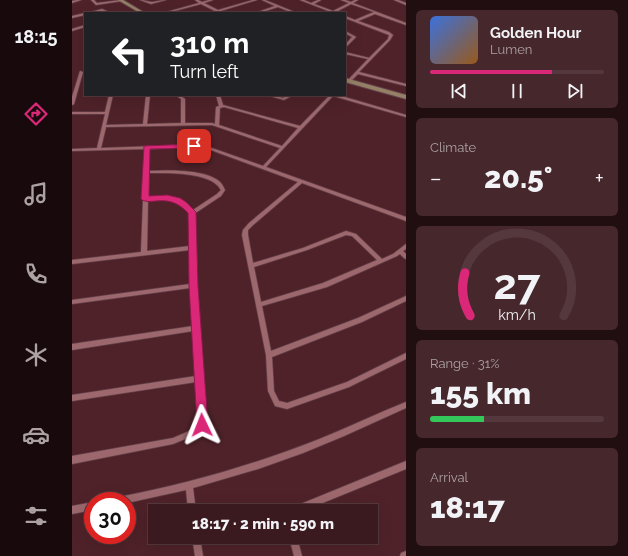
<!DOCTYPE html>
<html lang="en">
<head>
<meta charset="utf-8">
<style>
	body { margin:0; font-family:Raleway,sans-serif; background:#46272c; color:#f1f3f6; height:100vh; display:flex; flex-direction:column; font-size:15px; white-space:nowrap }
	* { box-sizing:border-box; margin:0 }
	p { font-size:13px; color:#aca1a4 }
	.icon { flex:none; width:22px; height:22px; fill:none; stroke:currentColor; stroke-width:2; stroke-linecap:round; stroke-linejoin:round }
	.map { position:relative; flex:1; overflow:hidden }
	.side { display:flex; flex-direction:column; gap:10px; padding:10px; background:#200e11; width:222px }
	.side>* { flex:none }
	.banner { position:absolute; left:12px; top:12px; width:262px; height:84px; border-radius:0px; box-shadow:0 4px 16px #0002,0 0 0 1px #54383d; background:#202124; color:#fff; overflow:hidden }
	.speed { position:absolute; left:12px; top:492px; display:flex; gap:8px; font-size:20px; font-weight:700; text-align:center }
	.speed>* { display:grid; place-content:center; width:52px; height:52px; border-radius:50%; background:#3b1a1f; box-shadow:0 4px 16px #0002,0 0 0 1px #54383d; line-height:1 }
	.speed .limit { border:6px solid #d22; background:#fff; color:#111 }
	.pin { position:absolute; display:grid; place-items:center; width:34px; height:34px; color:#fff; margin:-17px; border-radius:8px; box-shadow:0 2px 6px #0006 }
	.me { position:absolute; width:44px; margin:-22px; rotate:358deg; stroke-linejoin:round; filter:drop-shadow(0 0 3px #0008) }
	.turn { display:flex; align-items:center; gap:14px; height:84px; padding:0 20px; font-size:18px }
	.turn .icon { width:52px; height:52px; stroke-width:2.5 }
	.turn b { display:block; font-size:28px; line-height:34px }
	.big { font-size:30px; font-weight:800; line-height:1.1 }
	.side .card { flex:1; display:flex; flex-direction:column; justify-content:center; gap:6px; min-width:0; padding:0 14px; border-radius:6px; background:#46272c }
	.side .dial { align-items:center; gap:0 }
	.dial svg { height:104px; overflow:visible; fill:none; stroke:#54383d; stroke-width:7; stroke-linecap:round; text-anchor:middle }
	.dial text { fill:#f1f3f6; stroke:none }
	.song { display:flex; align-items:center; gap:12px }
	.cover { width:48px; height:48px; border-radius:6px; background:linear-gradient(135deg,hsl(220 70% 55%),hsl(30 70% 35%)) }
	.played { height:4px; border-radius:2px; background:linear-gradient(90deg,#db2777 70%,#54383d 70%) }
	.keys { display:flex; justify-content:space-around; direction:ltr }
	.heat { display:flex; justify-content:space-between; align-items:center; font-size:22px; direction:ltr }
	.charge { height:6px; border-radius:3px; background:linear-gradient(90deg,#34c759 31%,#54383d 0) }
	.trip { position:absolute; left:76px; top:504px; width:230px; height:40px; border-radius:0px; background:#3b1a1f; box-shadow:0 4px 16px #0002,0 0 0 1px #54383d; font-weight:800; line-height:40px; text-align:center }
	main { display:flex; flex:1; min-height:0 }
	.dock { display:flex; flex-direction:column; width:72px; justify-content:space-around; align-items:center; background:#180a0c; color:#aca1a4 }
	.dock .icon { width:28px; height:28px }
	.dock .on { color:#db2777 }
	.dock b { font-size:18px; color:#f1f3f6 }
	.map>svg:first-child { display:block }
</style>
</head>
<body>
<main>
<nav class="dock">
<b>18:15</b>
<svg class="icon on" aria-label="directions" viewBox="0 0 24 24"><path d="M12 3l9 9-9 9-9-9zM9 14v-3h6M13 9l2 2-2 2"/></svg>
<svg class="icon" aria-label="music" viewBox="0 0 24 24"><path d="M9 18V5l10-2v13"/><circle cx="6" cy="18" r="3"/><circle cx="16" cy="16" r="3"/></svg>
<svg class="icon" aria-label="phone" viewBox="0 0 24 24"><path d="M5 4h4l2 5-3 2q2 4 5 5l2-3 5 2v4C11 20 4 13 5 4z"/></svg>
<svg class="icon" aria-label="climate" viewBox="0 0 24 24"><path d="M12 3v18M4 7l16 10M4 17L20 7"/></svg>
<svg class="icon" aria-label="car" viewBox="0 0 24 24"><path d="M5 17H2v-5l4-1 3-4h7l3 4 3 1v5h-3M9 17h6M6 11h13"/><circle cx="7" cy="17" r="2"/><circle cx="17" cy="17" r="2"/></svg>
<svg class="icon" aria-label="filters" viewBox="0 0 24 24"><path d="M4 7h16M4 17h16"/><circle cx="9" cy="7" r="2"/><circle cx="15" cy="17" r="2"/></svg>
</nav>
<div class="map">
<svg width="334" height="556" viewBox="0 0 334 556">
	<rect width="100%" height="100%" fill="#4f2229"/>
	<g fill="none" stroke-linecap="round" stroke-linejoin="round">
		<defs>
			<g id="street">
				<path d="M5 0H9L0 3V1Z"/>
				<path d="M19 0H22L25 3 49 0 50 1 24 5Z"/>
				<path d="M68 0C72 0 77 2 81 2 86 1 90 0 94 0L79 4Z"/>
				<path d="M123 0H126L130 2 137 0H141L132 3 146 10 181 0H185L142 13H138L143 11 129 4 95 13H91L127 3Z"/>
				<path d="M190 0H193L225 13H221L206 7 187 13H183L203 6Z"/>
				<path d="M228 0H232L239 3 246 0H249L242 4 261 11 277 3 269 0H273L279 2 283 0H286L281 3 334 23V25L303 14 286 21 317 32 321 35 318 40 287 72 334 84V86L286 74 278 82 275 81 296 59 273 54V52L297 58 316 39 317 35 273 18V16L283 20 302 12 279 4 264 12 265 13H259V12Z"/>
				<path d="M322 0H326L334 3V5Z"/>
				<path d="M30 9 39 13C36 13 32 11 29 11 24 11 19 13 15 13Z"/>
				<path d="M13 13V15L0 18V16Z"/>
				<path d="M13 25V27L0 31V29Z"/>
				<path d="M273 31 284 37 273 48V45L280 37 273 33Z"/>
				<path d="M8 71 11 72 2 104 0 105V97Z"/>
				<path d="M37 95H41L34 125 71 124 74 95H78L75 124 109 123V99L103 95H107L113 99V123H140L143 124 144 107 147 106 144 95H148L151 105 228 126 258 95H266L334 115V117L261 96 194 167 334 217V221L230 183 181 225 176 230V235L181 263 231 248 274 231 284 234 310 259 321 254 334 244V249L331 251 334 254V259L332 258 328 254 325 256 255 287 190 306 199 351 286 318 334 296V301L290 322 200 357 202 391 207 401 215 403 275 382 334 353V359L277 387 215 409 203 406 196 391 194 355 170 235 171 230 177 223 226 182 136 149 113 147 77 149V171C95 170 134 169 148 182 150 184 152 188 153 190L149 196 122 214 124 286 130 376 131 378 130 380 133 425 129 430 123 435 101 444 0 464V456L101 438 115 432 126 424 124 382 0 401V395L124 376 121 331 0 350V344L121 326 118 288 0 304V300L118 284V250L0 264V260L69 252 73 149 0 151V149L25 148 33 114H0V112H33ZM152 107 226 128 210 146 147 125 148 108ZM140 125 208 148 191 166 137 147 113 145 29 148 34 127ZM76 173C94 173 132 172 145 185 147 186 147 188 149 190L145 194 121 210C109 196 93 196 76 197ZM76 200C88 199 102 198 112 207 114 209 117 212 118 215 119 222 118 238 118 246L75 251ZM274 235 280 236 305 260 251 283 189 302 182 267 235 250Z"/>
				<path d="M194 95H200L211 98 216 95H221L212 100Z"/>
				<path d="M334 402V408L272 436 231 453 186 469 121 488 124 511H116L114 490 55 503V501H43L44 498 47 497C115 484 181 465 245 440 275 428 304 414 334 402Z"/>
				<path d="M334 461V469L231 511H218L219 508Z"/>
				<path d="M21 502V510L0 514V506Z"/>
				<path d="M120 537H128L131 556H123Z"/>
				<path d="M217 537H225L230 556H222Z"/>
				<path d="M334 551V556H328L329 553Z"/>
			</g>
			<g id="secondary">
				<path d="M46 0H51L73 13H68Z"/>
				<path d="M273 78 334 95V99L273 82Z"/>
			</g>
		</defs>
		<!-- street casing -->
		<use href="#street" stroke="#634048" stroke-width="1.5"/>
		<!-- secondary casing -->
		<use href="#secondary" stroke="#634048" stroke-width="2"/>
		<!-- street -->
		<use href="#street" fill="#9c686e" fill-rule="evenodd"/>
		<!-- secondary -->
		<use href="#secondary" fill="#948066" fill-rule="evenodd"/>
	</g>
	<!-- route -->
	<path fill="#db2777" stroke="#8e194d" d="M122 144 125 146 124 148 78 149 77 196 95 195 108 198 114 202 124 212 126 286 136 425 134 429 130 430 126 429 125 425 117 286 116 213C96 191 78 207 69 199L72 146Z"/>
</svg>
<div class="speed"><div class="limit">30</div></div>
<div class="pin" style="left:122px;top:146px;background:#d93025"><svg class="icon" aria-label="arrive" viewBox="0 0 24 24"><path d="M6 21V4h12l-3 4 3 4H6"/></svg></div>
<svg class="me" style="left:130px;top:425px" viewBox="-20 -20 40 40"><path d="M0-17L14 15 0 8-14 15z" fill="#db2777" stroke="#fff" stroke-width="4"/></svg>
<div class="trip">18:17 · 2 min · 590 m</div>
<div class="banner">
<div class="turn"><svg class="icon" aria-label="left" viewBox="0 0 24 24"><path d="M17 20v-9H6M10 6l-5 5 5 5"/></svg><div><b>310 m</b>Turn left</div></div>
</div>
</div>
<section class="side">
<div class="card">
<div class="song"><i class="cover"></i><div><b>Golden Hour</b><p>Lumen</p></div></div>
<div class="played"></div>
<div class="keys"><svg class="icon" aria-label="previous" viewBox="0 0 24 24"><path d="M18 5L8 12l10 7zM5 5v14"/></svg><svg class="icon" aria-label="pause" viewBox="0 0 24 24"><path d="M8 5v14M16 5v14"/></svg><svg class="icon" aria-label="next" viewBox="0 0 24 24"><path d="M6 5l10 7-10 7zM19 5v14"/></svg></div>
</div>
<div class="card"><p>Climate</p>
<div class="heat"><a>−</a><b class="big">20.5°</b><a>+</a></div>
</div>
<div class="card dial"><svg viewBox="0 0 100 80">
<path d="M14 69A42 42 0 1 1 86 69"/>
<path d="M14 69A42 42 0 0 1 10 36" stroke="#db2777"/>
<text x="50" y="56" font-size="32" font-weight="700">27</text>
<text x="50" y="72" font-size="11">km/h</text>
</svg></div>
<div class="card"><p>Range · 31%</p><b class="big">155 km</b><div class="charge"></div></div>
<div class="card"><p>Arrival</p><b class="big">18:17</b></div>
</section>
</main>
</body>
</html>
